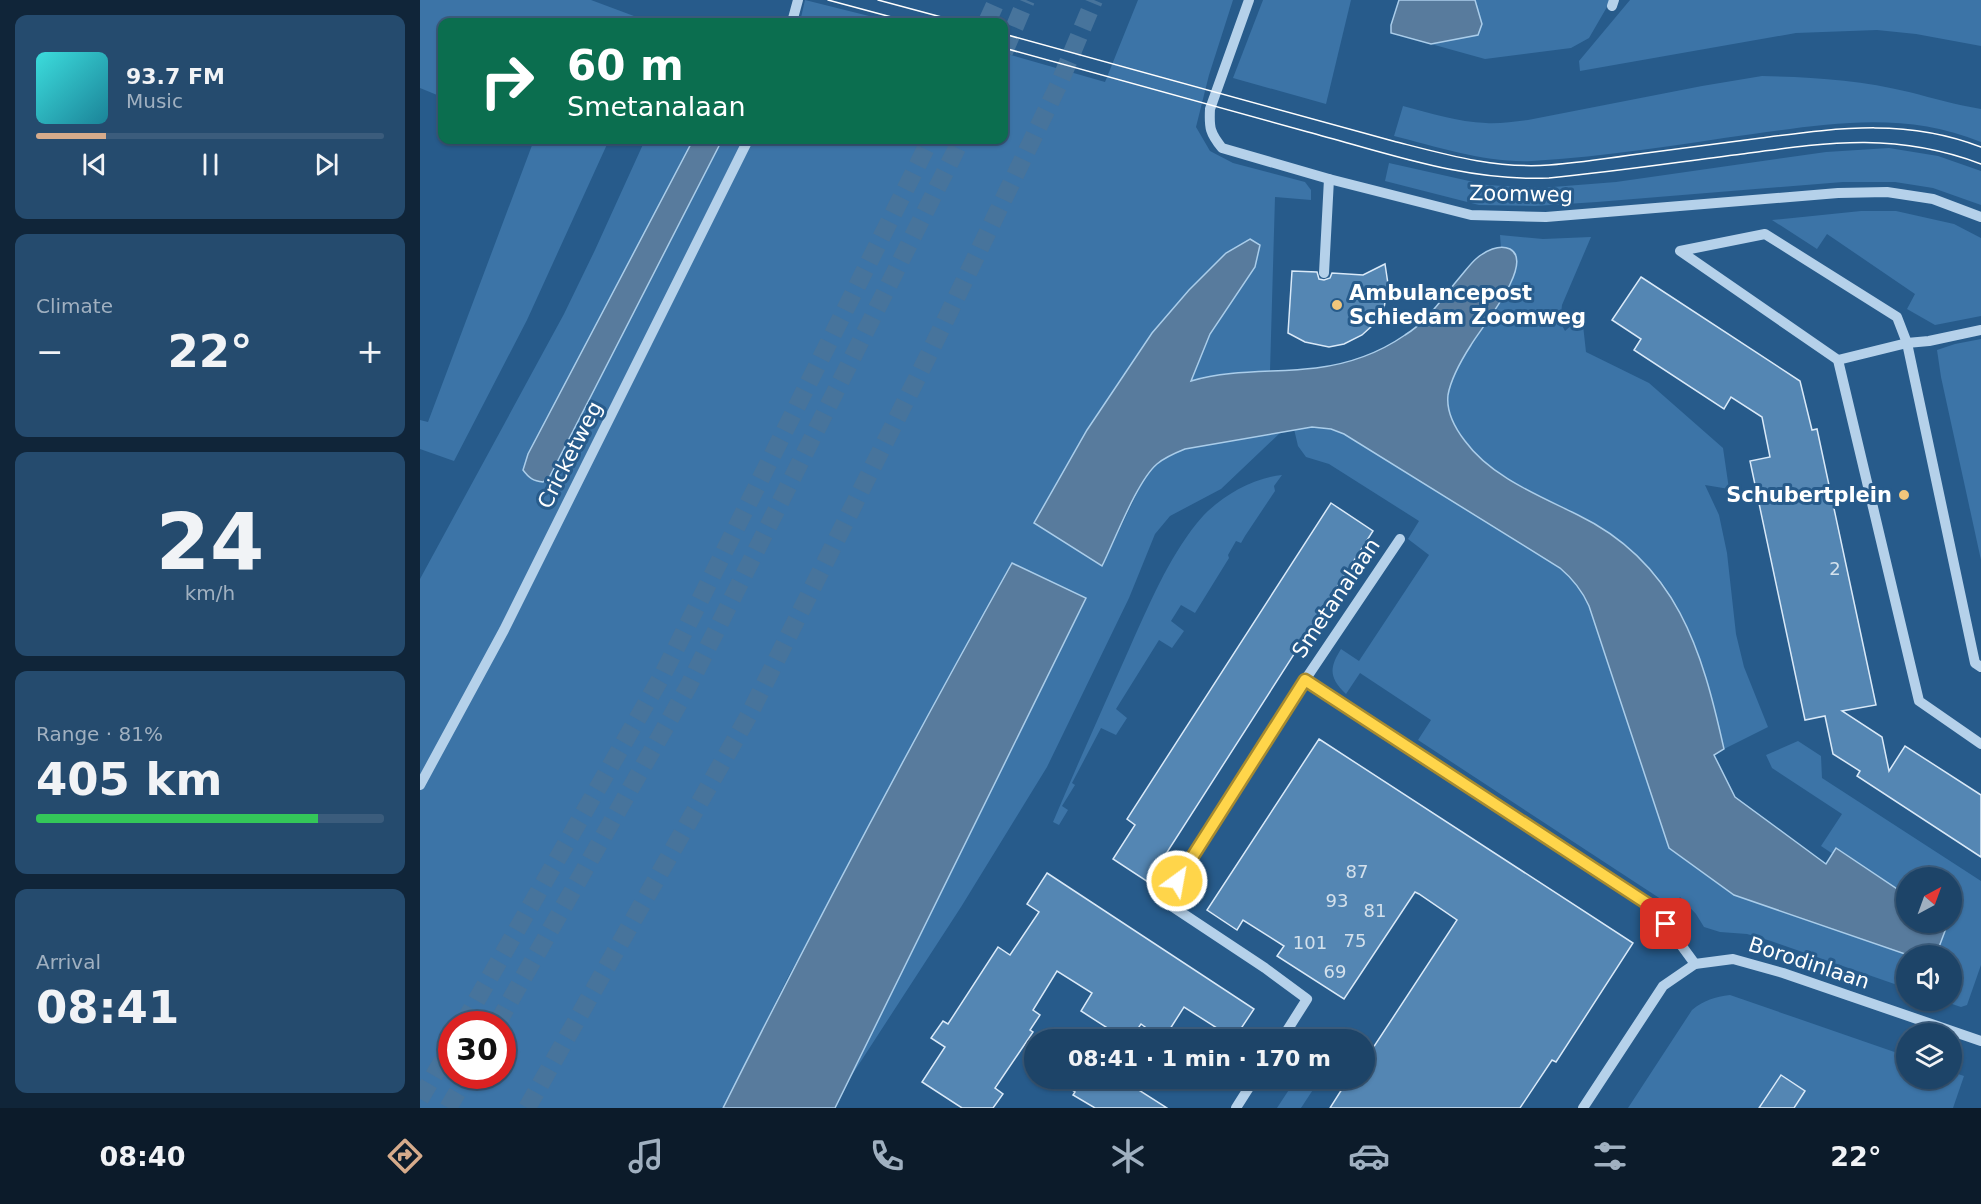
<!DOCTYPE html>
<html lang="en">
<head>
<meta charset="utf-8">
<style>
	body { margin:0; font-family:"DejaVu Sans",sans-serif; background:#254b6e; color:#f1f3f6; height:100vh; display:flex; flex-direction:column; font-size:22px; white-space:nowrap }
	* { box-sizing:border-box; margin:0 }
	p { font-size:20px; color:#a0b0c0 }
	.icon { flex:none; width:33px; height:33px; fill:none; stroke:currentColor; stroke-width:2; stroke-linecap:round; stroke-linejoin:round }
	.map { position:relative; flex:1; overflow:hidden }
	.panel { display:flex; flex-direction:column; gap:15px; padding:15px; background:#102539; width:420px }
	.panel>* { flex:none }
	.top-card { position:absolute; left:18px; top:18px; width:570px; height:126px; border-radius:12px; box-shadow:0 2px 4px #0004,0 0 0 2px #3b5c7c; background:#0b6e4f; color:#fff; overflow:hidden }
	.needle { width:39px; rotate:41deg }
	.tools { position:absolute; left:1476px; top:867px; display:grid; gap:12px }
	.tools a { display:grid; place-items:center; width:66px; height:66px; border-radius:50%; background:#1d4468; box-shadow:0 2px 4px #0004,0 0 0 2px #3b5c7c; font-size:30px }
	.speed { position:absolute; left:18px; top:1011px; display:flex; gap:12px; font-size:30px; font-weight:700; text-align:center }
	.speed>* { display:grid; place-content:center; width:78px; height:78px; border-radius:50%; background:#1d4468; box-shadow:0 2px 4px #0004,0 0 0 2px #3b5c7c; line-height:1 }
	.speed .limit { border:9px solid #d22; background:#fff; color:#111 }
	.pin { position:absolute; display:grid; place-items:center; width:51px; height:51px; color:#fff; margin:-26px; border-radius:12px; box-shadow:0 3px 9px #0006 }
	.me { position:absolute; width:66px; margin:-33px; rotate:32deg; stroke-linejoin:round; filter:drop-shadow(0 0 4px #0008) }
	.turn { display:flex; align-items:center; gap:21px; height:126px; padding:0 30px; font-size:27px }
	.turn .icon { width:78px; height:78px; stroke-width:2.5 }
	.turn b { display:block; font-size:42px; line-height:51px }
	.big { font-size:45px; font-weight:800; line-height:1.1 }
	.panel .widget { flex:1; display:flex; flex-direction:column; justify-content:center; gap:9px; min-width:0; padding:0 21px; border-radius:12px; background:#254b6e }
	.panel .dial { align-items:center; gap:0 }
	.dial b { font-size:78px; line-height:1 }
	.song { display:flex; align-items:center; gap:18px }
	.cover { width:72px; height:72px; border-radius:9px; background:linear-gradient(135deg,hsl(180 70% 55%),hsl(190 70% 35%)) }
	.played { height:6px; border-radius:3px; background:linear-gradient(90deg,#d6ab8b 20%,#3b5c7c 20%) }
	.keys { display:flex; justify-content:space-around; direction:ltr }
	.heat { display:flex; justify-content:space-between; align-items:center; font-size:33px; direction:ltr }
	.charge { height:9px; border-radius:4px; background:linear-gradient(90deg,#34c759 81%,#3b5c7c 0) }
	.trip { position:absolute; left:604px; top:1029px; width:351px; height:60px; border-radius:30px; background:#1d4468; box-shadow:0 2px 4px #0004,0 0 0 2px #3b5c7c; font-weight:800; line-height:60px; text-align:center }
	.tabs { display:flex; height:96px; justify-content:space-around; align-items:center; background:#0c1b2a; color:#a0b0c0 }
	.tabs .icon { width:42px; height:42px }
	.tabs .selected { color:#d6ab8b }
	.tabs b { font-size:27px; color:#f1f3f6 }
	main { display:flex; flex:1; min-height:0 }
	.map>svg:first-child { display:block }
</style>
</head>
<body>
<main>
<section class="panel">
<div class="widget">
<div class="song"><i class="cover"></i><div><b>93.7 FM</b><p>Music</p></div></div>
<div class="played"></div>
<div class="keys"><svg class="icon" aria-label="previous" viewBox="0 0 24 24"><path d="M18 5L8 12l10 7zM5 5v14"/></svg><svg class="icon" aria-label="pause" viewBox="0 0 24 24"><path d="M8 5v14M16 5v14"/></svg><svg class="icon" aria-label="next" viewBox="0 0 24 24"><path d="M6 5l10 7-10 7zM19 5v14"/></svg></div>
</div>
<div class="widget"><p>Climate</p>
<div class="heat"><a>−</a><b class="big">22°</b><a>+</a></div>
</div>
<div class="widget dial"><b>24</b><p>km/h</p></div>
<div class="widget"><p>Range · 81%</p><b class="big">405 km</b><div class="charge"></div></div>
<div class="widget"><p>Arrival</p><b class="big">08:41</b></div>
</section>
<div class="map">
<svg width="1561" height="1108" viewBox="0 0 1561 1108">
	<rect width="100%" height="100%" fill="#275b8b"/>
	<!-- green -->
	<g fill="#3c74a7" fill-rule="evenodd">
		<path d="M0 0H171L230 22H22V97L0 88Z"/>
		<path d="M385 0 473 22H380Z"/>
		<path d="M718 0H813L789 75 776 127 790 151 813 163 885 182 891 190V200L855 197 850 371 806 374 771 381 790 334 835 267 830 239 806 253 769 290 732 333 667 430 682 566 724 479 735 466 749 456 765 449 862 431 801 489 750 516 735 534 709 598 627 767 541 907 430 1078 665 599 592 563 367 979 303 1108H0V579L144 314 175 250 225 140H584V53L685 82ZM32 1024H82V1076H32Z"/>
		<path d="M843 0H931L906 104 813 78Z"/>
		<path d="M1055 0H1191L1169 38 1151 48 1065 59 1011 44 1024 41 1062 24Z"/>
		<path d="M1210 0H1561V46L1496 34 1457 30 1376 33 1160 71 1159 61Z"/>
		<path d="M1342 76C1391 77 1441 80 1489 92 1513 98 1536 105 1561 109V142C1485 111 1412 123 1333 134 1260 144 1186 157 1112 161 1066 163 1018 147 974 136L983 106C1010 113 1038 122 1066 123 1080 124 1094 121 1108 120L1282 86Z"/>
		<path d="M114 140H189L107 320 34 461 0 449V420L8 422Z"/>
		<path d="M1469 148 1518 156 1561 171V205L1513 188 1475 182H1423L1177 202 1115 206 1059 205 965 181 969 163 1067 185 1120 188 1196 182 1406 152Z"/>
		<path d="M1441 211H1476L1534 224 1561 238V316L1515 325 1487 309 1495 294 1407 234 1397 249 1352 220Z"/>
		<path d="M1080 235 1123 239 1171 237 1142 305C1141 313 1140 324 1145 331L1162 316 1166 352 1229 383 1303 448 1309 489 1285 485 1299 515 1307 553 1316 634 1324 667 1348 727 1304 749C1289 686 1274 615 1228 566 1211 547 1186 529 1163 517 1119 494 1068 477 1040 433 1035 426 1029 417 1028 409 1023 373 1067 326 1084 296 1086 292 1091 285 1092 280 1094 272 1090 258 1089 249L1081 248Z"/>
		<path d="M1561 339V560L1521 377 1517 350 1535 344Z"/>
		<path d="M892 427 911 429 924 434 1140 568C1153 579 1162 590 1169 606L1249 848 1314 895 1488 955 1486 956V988L1351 941 1327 934 1300 932 1284 927 1276 914 1260 897 1253 907 998 740 1011 720 940 673 926 694C909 678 909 668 921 649L939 661 1009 555 988 539 999 521 909 464 886 457 878 446 874 429Z"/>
		<path d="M862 475 854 486 855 491 825 536 821 543 816 541 808 555 809 558 775 613 761 605 751 621 764 631 752 648 739 640 696 709 707 718 696 735 681 728 652 783 655 785 642 806 648 810 639 825 633 822C658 763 684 705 710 647 729 605 748 559 777 523 796 499 831 478 862 475Z"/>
		<path d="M1378 741 1401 756 1402 778 1561 881V965L1547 1005 1541 1007 1523 1001 1532 1000V956L1516 955 1528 923 1532 922V878H1486V895L1417 848 1413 854 1401 846 1422 814 1352 768 1346 755Z"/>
		<path d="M1310 995 1486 1056V1078H1532V1072L1544 1076 1533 1108H1208L1272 1010C1284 1000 1295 997 1310 995Z"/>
		<path d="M876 1079H900L881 1108H857Z"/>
	</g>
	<!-- water -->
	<g fill="#587b9d" stroke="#aacdea" stroke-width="1.5">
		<path d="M979 0H1055L1062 24 1058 35 1011 44 971 33V25Z"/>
		<path d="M273 140H302L130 476 123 482C113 481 109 478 103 470L108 454Z"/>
		<path d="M830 239 840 245 835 267 790 334 771 381C812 369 855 373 896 368 928 364 959 353 985 335 1008 321 1023 297 1040 277 1046 270 1051 263 1057 258 1065 251 1079 244 1090 249 1116 263 1060 329 1051 345 1042 359 1031 378 1028 395 1026 412 1035 428 1045 441 1071 477 1120 496 1158 515 1257 563 1282 650 1304 749L1294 755 1315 797 1406 864 1416 848 1486 895V922L1528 923 1516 955H1488L1314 895 1249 848 1169 606C1162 590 1153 579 1140 568L924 434 911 429 892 427 765 449C755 453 745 457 737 464 717 481 695 540 682 566L614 523 667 430 732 333 769 290 806 253Z"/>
		<path d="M592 563 666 598 415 1108H303C395 924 492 742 592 563Z"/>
	</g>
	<!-- building -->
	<g fill="#5486b3" stroke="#d9e9f8" stroke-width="1.5">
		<path d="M965 264 968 284 964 308 954 324 942 335 924 344 909 347 885 342 868 333 872 271 897 272 899 279 904 280 910 278 912 273 943 275Z"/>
		<path d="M1221 277 1380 381 1392 430 1397 429 1456 705 1422 711 1462 737 1469 771 1485 746 1561 795V857L1437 776 1440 771 1413 754 1405 716 1385 720 1330 461 1350 457 1342 417 1311 397 1304 409 1214 350 1221 339 1192 320Z"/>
		<path d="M911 503 953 531 728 882 693 859 715 825 707 819Z"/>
		<path d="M899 739 1213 943 1136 1062 1132 1060 1100 1108H910L929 1078H945V1042L953 1048 1037 920 999 894 995 892 924 999 857 956 864 946 823 920 817 930 787 910Z"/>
		<path d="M627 873 834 1009 814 1039 764 1007 743 1040 721 1024 710 1040H706L661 1011 672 993 637 971 613 1010 620 1015 610 1030 613 1032 575 1088 583 1094 573 1108H542L502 1082 525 1047 511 1038 523 1021 528 1024 578 947 590 955 619 912 607 904Z"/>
		<path d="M1361 1075 1385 1091 1374 1108H1339Z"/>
		<path d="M634 1078H700L747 1108H675L653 1095 655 1092Z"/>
	</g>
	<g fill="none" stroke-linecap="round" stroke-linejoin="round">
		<!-- highway-tunnel -->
		<g stroke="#47749c" stroke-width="18" stroke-dasharray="18 9" stroke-linecap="butt">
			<path d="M567 22 577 0"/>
			<path d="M584 52 606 0"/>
			<path d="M43 1024 243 674 510 140"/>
			<path d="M77 1024 268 687 541 140"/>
			<path d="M0 1099 32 1045"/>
			<path d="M28 1108 47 1076"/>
			<path d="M107 1108 329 715 511 350 639 84 674 0"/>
		</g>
		<!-- minor -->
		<g stroke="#b5d1ea" stroke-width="10">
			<path d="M829 0 790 109C789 128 790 133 802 148L909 179 1051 215 1126 217 1418 193 1467 192 1513 199 1561 217"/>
			<path d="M1192 6 1194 0"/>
			<path d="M372 22 378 0"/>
			<path d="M904 273 909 179"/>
			<path d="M1418 360 1487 343 1509 341 1561 330"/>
			<path d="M1561 667 1555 663 1487 343 1477 317 1345 234 1260 251 1418 360 1499 701 1561 744"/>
			<path d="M885 680 1234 908 1275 964"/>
			<path d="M0 785 84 630 328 140"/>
			<path d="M861 1040 887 999 845 968 744 901 885 680 980 539"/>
			<path d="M816 1108 835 1078"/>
			<path d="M1163 1108 1243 986 1275 964 1313 959 1363 973 1561 1041"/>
		</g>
		<!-- tram -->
		<g stroke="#fff" stroke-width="1.5">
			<path d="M408 0 490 22"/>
			<path d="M458 0 540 22"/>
			<path d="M584 34 973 141C1024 154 1075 169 1129 165 1156 163 1184 159 1211 155 1254 149 1298 144 1341 138 1418 128 1487 118 1561 147"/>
			<path d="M584 48C685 76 786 104 888 132 967 153 1046 182 1129 178 1191 172 1252 163 1314 155 1404 143 1473 131 1561 164"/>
		</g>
	</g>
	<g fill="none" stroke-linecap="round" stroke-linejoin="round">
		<defs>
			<path id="route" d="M757 881 885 680 1234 908 1246 924"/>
		</defs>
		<!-- route casing -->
		<use href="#route" stroke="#a68a30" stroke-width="15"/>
		<!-- route -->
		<use href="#route" stroke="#ffd54a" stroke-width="10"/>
	</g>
	<!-- markers -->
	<g fill="#f2c67b" stroke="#275b8b" stroke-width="2">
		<circle cx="917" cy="305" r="6"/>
		<circle cx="1484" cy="495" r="6"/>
	</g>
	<g text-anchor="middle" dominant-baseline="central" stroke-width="6" stroke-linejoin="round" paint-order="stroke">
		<!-- number labels -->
		<g font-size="18" fill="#d4e1ec">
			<text x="1415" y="568">2</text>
			<text x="937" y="871">87</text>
			<text x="917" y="900">93</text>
			<text x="955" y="910">81</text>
			<text x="935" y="940">75</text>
			<text x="890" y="942">101</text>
			<text x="915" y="971">69</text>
		</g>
		<!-- street labels -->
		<g font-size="21" fill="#fff" stroke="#275b8b">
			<text transform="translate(1101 194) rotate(1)">Zoomweg</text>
			<text transform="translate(150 455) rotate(-63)">Cricketweg</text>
			<text transform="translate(916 598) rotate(-56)">Smetanalaan</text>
			<text transform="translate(1389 963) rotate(18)">Borodinlaan</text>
		</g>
		<!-- poi labels -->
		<g font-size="21" font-weight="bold" fill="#fff" stroke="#275b8b" text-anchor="start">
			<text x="929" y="293">Ambulancepost<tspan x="929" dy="24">Schiedam Zoomweg</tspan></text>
			<text x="1472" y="495" text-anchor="end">Schubertplein</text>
		</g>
	</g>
</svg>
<div class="tools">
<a><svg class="needle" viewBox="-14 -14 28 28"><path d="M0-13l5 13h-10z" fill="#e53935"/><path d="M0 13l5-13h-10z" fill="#a0b0c0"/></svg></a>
<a><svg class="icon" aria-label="sound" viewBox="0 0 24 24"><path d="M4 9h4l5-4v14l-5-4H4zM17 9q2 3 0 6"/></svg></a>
<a><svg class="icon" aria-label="layers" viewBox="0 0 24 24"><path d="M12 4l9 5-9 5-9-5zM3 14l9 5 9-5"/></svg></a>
</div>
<div class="speed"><div class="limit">30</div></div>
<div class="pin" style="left:1246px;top:924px;background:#d93025"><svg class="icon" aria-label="arrive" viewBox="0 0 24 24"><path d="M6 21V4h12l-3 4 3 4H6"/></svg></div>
<svg class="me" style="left:757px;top:881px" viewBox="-20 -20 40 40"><circle r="17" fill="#ffd54a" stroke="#fff" stroke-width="3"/><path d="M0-11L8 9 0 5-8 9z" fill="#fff"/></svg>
<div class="trip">08:41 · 1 min · 170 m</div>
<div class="top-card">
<div class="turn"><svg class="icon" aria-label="right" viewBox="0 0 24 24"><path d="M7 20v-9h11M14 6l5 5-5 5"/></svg><div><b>60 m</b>Smetanalaan</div></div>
</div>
</div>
</main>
<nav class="tabs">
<b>08:40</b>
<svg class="icon selected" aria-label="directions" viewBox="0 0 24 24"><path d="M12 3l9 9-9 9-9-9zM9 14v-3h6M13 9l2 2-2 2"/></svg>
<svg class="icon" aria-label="music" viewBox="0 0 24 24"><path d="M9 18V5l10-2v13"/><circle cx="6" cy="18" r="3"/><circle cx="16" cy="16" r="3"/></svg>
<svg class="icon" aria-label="phone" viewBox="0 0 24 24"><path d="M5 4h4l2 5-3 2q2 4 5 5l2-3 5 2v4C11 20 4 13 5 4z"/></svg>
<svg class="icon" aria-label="climate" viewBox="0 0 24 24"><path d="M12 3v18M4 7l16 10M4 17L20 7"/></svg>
<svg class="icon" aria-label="car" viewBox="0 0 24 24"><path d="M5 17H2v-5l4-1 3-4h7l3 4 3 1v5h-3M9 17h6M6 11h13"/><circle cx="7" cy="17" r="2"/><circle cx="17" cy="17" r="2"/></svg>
<svg class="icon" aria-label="filters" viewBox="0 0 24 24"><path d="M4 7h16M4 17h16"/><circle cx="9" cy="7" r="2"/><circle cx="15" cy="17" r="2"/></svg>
<b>22°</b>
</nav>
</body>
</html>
